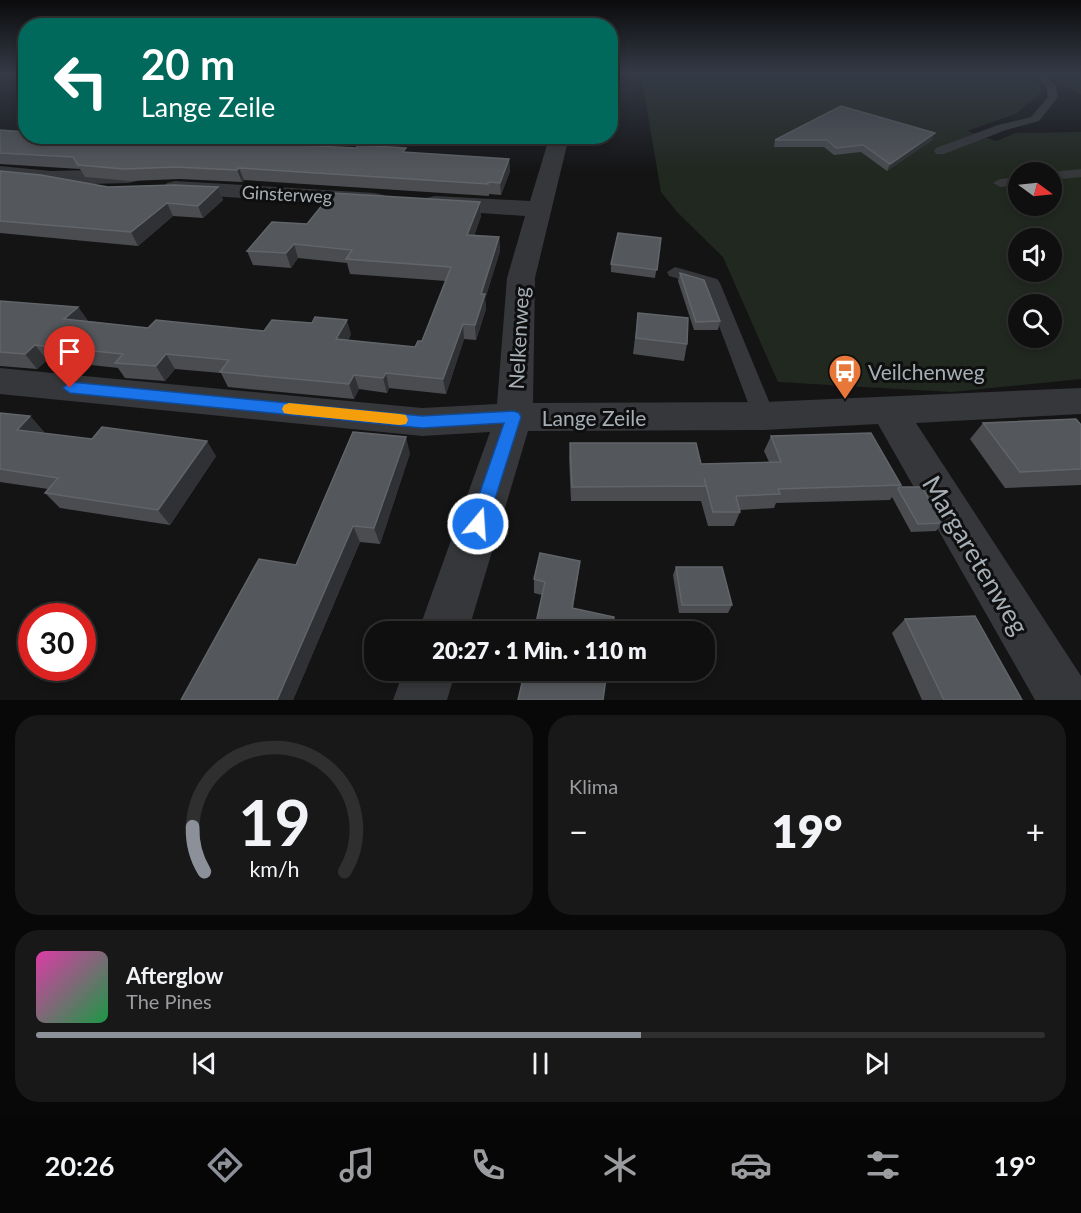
<!DOCTYPE html>
<html lang="de">
<head>
<meta charset="utf-8">
<style>
	body { margin:0; font-family:Lato,sans-serif; background:#181819; color:#f1f3f6; height:100vh; display:flex; flex-direction:column; font-size:22px; white-space:nowrap }
	* { box-sizing:border-box; margin:0 }
	p { font-size:20px; color:#9b9c9f }
	.icon { flex:none; width:33px; height:33px; fill:none; stroke:currentColor; stroke-width:2; stroke-linecap:round; stroke-linejoin:round }
	.map { position:relative; height:700px; overflow:hidden }
	.sheet { display:flex; flex-direction:column; gap:15px; padding:15px; background:#080809; flex:1 }
	.sheet>* { flex:none }
	.hud { position:absolute; left:18px; top:18px; width:600px; height:126px; border-radius:24px; box-shadow:0 3px 9px #0003,0 0 0 2px #2f2f30; background:#00695c; color:#fff; overflow:hidden }
	.needle { width:39px; rotate:105deg }
	.controls { position:absolute; left:1008px; top:162px; display:grid; gap:12px }
	.controls a { display:grid; place-items:center; width:54px; height:54px; border-radius:50%; background:#0f0f10; box-shadow:0 3px 9px #0003,0 0 0 2px #2f2f30; font-size:30px }
	.speed { position:absolute; left:18px; top:603px; display:flex; gap:12px; font-size:30px; font-weight:700; text-align:center }
	.speed>* { display:grid; place-content:center; width:78px; height:78px; border-radius:50%; background:#0f0f10; box-shadow:0 3px 9px #0003,0 0 0 2px #2f2f30; line-height:1 }
	.speed .limit { border:9px solid #d22; background:#fff; color:#111 }
	.pin { position:absolute; display:grid; place-items:center; width:51px; height:51px; color:#fff; margin:-62px -26px; border-radius:50% 50% 50% 0; rotate:-45deg; box-shadow:0 0 6px #0007 }
	.pin .icon { rotate:45deg }
	.me { position:absolute; width:66px; margin:-33px; rotate:18deg; stroke-linejoin:round; filter:drop-shadow(0 0 4px #0008) }
	.turn { display:flex; align-items:center; gap:21px; height:126px; padding:0 24px; font-size:27px }
	.turn .icon { width:78px; height:78px; stroke-width:2.5 }
	.turn b { display:block; font-size:42px; line-height:51px }
	.big { font-size:45px; font-weight:800; line-height:1.1 }
	.sheet .tile { flex:1; display:flex; flex-direction:column; justify-content:center; gap:9px; min-width:0; padding:0 21px; border-radius:24px; background:#181819 }
	.sheet .dial { align-items:center; gap:0 }
	.dial svg { height:156px; overflow:visible; fill:none; stroke:#2f2f30; stroke-width:7; stroke-linecap:round; text-anchor:middle }
	.dial text { fill:#f1f3f6; stroke:none }
	.song { display:flex; align-items:center; gap:18px }
	.cover { width:72px; height:72px; border-radius:9px; background:linear-gradient(135deg,hsl(320 70% 55%),hsl(140 70% 35%)) }
	.played { height:6px; border-radius:3px; background:linear-gradient(90deg,#8c9099 60%,#2f2f30 60%) }
	.keys { display:flex; justify-content:space-around; direction:ltr }
	.heat { display:flex; justify-content:space-between; align-items:center; font-size:33px; direction:ltr }
	.sheet .tiles { flex:1; display:grid; gap:15px; grid-template-columns:1fr 1fr }
	.tile:last-child { grid-column:span 2 }
	.trip { position:absolute; left:364px; top:621px; width:351px; height:60px; border-radius:24px; background:#0f0f10; box-shadow:0 3px 9px #0003,0 0 0 2px #2f2f30; font-weight:800; line-height:60px; text-align:center }
	.menu { display:flex; height:96px; justify-content:space-around; align-items:center; background:#060606; color:#9b9c9f }
	.menu .icon { width:42px; height:42px }
	.menu .current { color:#8c9099 }
	.menu b { font-size:27px; color:#f1f3f6 }
	.map>svg:first-child { display:block }
</style>
</head>
<body>
<div class="map">
<svg width="1081" height="700" viewBox="0 0 1081 700">
	<rect width="100%" height="100%" fill="#141415"/>
	<!-- green -->
	<g fill="#212820" fill-rule="evenodd">
		<path d="M641 74H1035L1042 92 1015 114 967 131 996 141 1016 133 1081 132V379L952 392 778 382 723 257 677 212 661 192ZM1018 172H1052V206H1018ZM1018 238H1052V272H1018ZM1018 304H1052V338H1018Z"/>
		<path d="M1052 74H1070L1081 77V95L1050 79Z"/>
	</g>
	<g fill="none" stroke-linecap="round" stroke-linejoin="round">
		<!-- lane -->
		<g fill="#35373a" fill-rule="evenodd">
			<path d="M1040 73H1050L1047 77 1056 86 1058 97 1039 121 1006 130 944 154H936L934 151 936 148 998 125 1031 117 1048 97 1046 87 1037 77Z"/>
			<path d="M1081 169V177L1052 180 1050 172Z"/>
			<path d="M1018 177V185L1000 187 993 183 1000 179Z"/>
			<path d="M675 267 717 279 720 283 775 416 772 422 764 424 756 422 753 416 704 286 669 276 667 272Z"/>
		</g>
		<!-- street -->
		<g fill="#35373a" fill-rule="evenodd">
			<path d="M1069 73H1081V80Z"/>
			<path d="M557 139 564 141 567 145 535 278 533 403 764 402 1081 388V414L916 423 1081 676V700H1035L878 424 764 430 528 431 468 632H418L490 432 422 436 0 394V368L422 408 497 404 507 278 525 216 435 210 426 208 423 203 426 198 435 196 530 201 547 145 550 141Z"/>
			<path d="M0 166 51 171 129 169 137 171 140 176 137 181 129 183 51 185 0 180Z"/>
			<path d="M175 181 375 193 384 195 387 200 384 205 375 207 167 193 163 188 167 183Z"/>
			<path d="M404 670H456L447 700H393Z"/>
		</g>
	</g>
	<!-- wall -->
	<g fill="#4a4c50">
		<path d="M0 130 26 136 243 138 244 142 509 159 510 171 501 195 489 194V196L244 180 242 182 180 179 130 181 85 177 80 169 0 164Z"/>
		<path d="M775 140H932L887 171 861 152 834 155 824 147H774Z"/>
		<path d="M0 171 108 187H218L223 200 203 218 173 216 138 246 0 233Z"/>
		<path d="M480 202 481 216 474 236 499 237 500 251 485 299 486 309 476 340 464 339 446 394 389 388 387 393 359 389 354 399 228 387 221 373 175 369 165 381 125 378 118 368 47 360 37 369 0 366V301L78 307 88 321 148 328 351 334 348 340 415 347 422 341 446 281 350 274 347 263 298 258 291 268 253 265 247 251 307 224Z"/>
		<path d="M661 238 655 278 611 272V264Z"/>
		<path d="M680 273 720 321 718 330H694L678 281Z"/>
		<path d="M638 313 687 344 684 361 633 354Z"/>
		<path d="M0 413 30 416 44 432 43 433 216 456 170 525 60 508 45 493 48 489 0 482Z"/>
		<path d="M983 423 1081 425V485L1005 488 970 439Z"/>
		<path d="M771 436 901 485 899 487 943 523 936 531 911 532 892 497 890 500 776 503 774 508 740 510V512L734 526H708L701 501H571L569 458 570 443 701 464 769 462 764 451Z"/>
		<path d="M410 453 380 544 360 542 293 700H181L296 565Z"/>
		<path d="M676 567 732 605 728 613H679L673 575Z"/>
		<path d="M578 576 573 608 542 595 534 593V579Z"/>
		<path d="M905 619 1022 700H922L892 633Z"/>
	</g>
	<!-- shaded-wall -->
	<g fill="#303134">
		<path d="M935 133 932 140 887 171 890 164Z"/>
		<path d="M509 159 510 171 501 195 500 183Z"/>
		<path d="M239 168 244 180 242 182 237 170Z"/>
		<path d="M218 187 223 200 203 218 198 206Z"/>
		<path d="M480 202 481 216 469 249 467 235Z"/>
		<path d="M167 203 173 216 138 246 131 232Z"/>
		<path d="M499 237 500 251 485 299 486 309 476 340 475 325 481 294Z"/>
		<path d="M294 244 298 258 291 268 286 253Z"/>
		<path d="M78 307 88 321 64 319Z"/>
		<path d="M347 320 351 334 340 354 336 339Z"/>
		<path d="M463 324 464 339 446 394 443 379Z"/>
		<path d="M35 345 47 360 37 369 25 354Z"/>
		<path d="M166 354 175 369 165 381 156 366Z"/>
		<path d="M386 373 389 388 387 393 383 378Z"/>
		<path d="M354 375 359 389 354 399 349 384Z"/>
		<path d="M30 416 44 432 31 445 17 430Z"/>
		<path d="M406 437 410 453 380 544 374 528Z"/>
		<path d="M207 441 216 456 170 525 158 510Z"/>
		<path d="M353 526 360 542 293 700H277Z"/>
		<path d="M580 561 578 576 571 621 572 608Z"/>
	</g>
	<!-- building -->
	<g fill="#54575b" stroke="#616569" stroke-width="1.5">
		<path d="M841 106 935 133 890 164 863 145 836 148 827 140H775Z"/>
		<path d="M0 130 26 132V136H223L243 138 238 142 356 148 359 145 406 148 403 152 509 159 500 183 488 182V184L239 168 237 170 175 167 124 169 78 165 73 157 0 153Z"/>
		<path d="M0 171 41 175 108 187 174 185 218 187 198 206 167 203 131 232 0 221Z"/>
		<path d="M332 193 480 202 467 235 499 237 481 294H485L475 325 463 324 443 379 386 373 383 378 354 375 349 384 220 372 229 360 166 354 156 366 115 363 123 354 35 345 25 354 0 352V301L78 307 64 319 148 328 156 320 264 331 272 320 312 323 315 317 347 320 336 339 415 347 418 341H422L451 267 346 259 352 250 294 244 286 253 247 251 272 222 307 224Z"/>
		<path d="M618 233 661 238 657 270 611 264Z"/>
		<path d="M680 273 704 280 720 321 696 322Z"/>
		<path d="M638 313 688 318 687 344 636 338Z"/>
		<path d="M0 413 30 416 17 430 92 439 102 427 207 441 158 510 45 493 58 478 0 469Z"/>
		<path d="M1076 419 1081 425V469L1020 472 983 423Z"/>
		<path d="M353 432 406 437 374 528 353 526 277 700H181L259 559 296 565Z"/>
		<path d="M871 433 901 485 778 489 780 494 736 496 740 512H713L704 478 706 486 572 487 570 443H696L701 464 781 462 771 436Z"/>
		<path d="M899 487H922L943 523 918 524 898 489Z"/>
		<path d="M540 553 580 561 572 608 614 617 612 632H534L545 582 534 579Z"/>
		<path d="M676 567H722L732 605H682Z"/>
		<path d="M975 616 1022 700H944L905 619Z"/>
		<path d="M525 670H607L603 700H518Z"/>
	</g>
	<!-- sky -->
	<linearGradient id="sky" x2="0" y2="1"><stop stop-color="#0b0b0c"/><stop offset="0.43" stop-color="#343a46"/><stop offset="1" stop-color="#343a46" stop-opacity="0"/></linearGradient>
	<rect width="1081" height="171" fill="url(#sky)"/>
	<!-- route -->
	<path fill="#1a73e8" stroke="#114b97" stroke-width="1.5" d="M70 382 422 416 514 411 519 413 521 417 487 524 485 530 478 532 472 530 469 524 504 423 422 428 70 393 63 388Z"/>
	<!-- slow -->
	<path fill="#f59e0b" d="M289 403 400 414 406 415 408 420 406 424 400 425 289 414 284 413 282 409 284 405Z"/>
	<!-- icons -->
	<defs>
		<symbol id="bus-pin" viewBox="-11 -11 22 30"><path d="M0 17L-7.5 6A9.5 9.5 0 1 1 7.5 6Z" fill="#e7783a" stroke="#0f0f10"/><path d="M-5-6H5V4H4V6H2V4H-2V6H-4V4H-5ZM-3.5-4V0h7V-4ZM-3.5 1.2v1.5H-2V1.2ZM2 1.2v1.5H3.5V1.2Z" fill="#fff"/></symbol>
	</defs>
	<g fill-rule="evenodd">
		<use href="#bus-pin" x="826" y="352" width="38" height="52"/>
	</g>
	<g text-anchor="middle" dominant-baseline="central" stroke-width="6" stroke-linejoin="round" paint-order="stroke">
		<!-- far-street labels -->
		<g font-size="18" fill="#a6afb5" stroke="#0f0f10">
			<text transform="translate(287 194) rotate(3)">Ginsterweg</text>
		</g>
		<!-- street labels -->
		<g font-size="21" fill="#a6afb5" stroke="#0f0f10">
			<text transform="translate(518 338) rotate(-87)">Nelkenweg</text>
			<text x="594" y="417">Lange Zeile</text>
		</g>
		<!-- poi labels -->
		<g font-size="21" fill="#a6afb5" stroke="#0f0f10" text-anchor="start">
			<text x="868" y="371">Veilchenweg</text>
		</g>
		<!-- near-street labels -->
		<g font-size="26" fill="#a6afb5" stroke="#0f0f10">
			<text transform="translate(976 555) rotate(59)">Margaretenweg</text>
		</g>
	</g>
</svg>
<div class="controls">
<a><svg class="needle" viewBox="-14 -14 28 28"><path d="M0-13l5 13h-10z" fill="#e53935"/><path d="M0 13l5-13h-10z" fill="#9b9c9f"/></svg></a>
<a><svg class="icon" aria-label="sound" viewBox="0 0 24 24"><path d="M4 9h4l5-4v14l-5-4H4zM17 9q2 3 0 6"/></svg></a>
<a><svg class="icon" aria-label="search" viewBox="0 0 24 24"><circle cx="10" cy="10" r="6"/><path d="M15 15l6 6"/></svg></a>
</div>
<div class="speed"><div class="limit">30</div></div>
<div class="pin" style="left:70px;top:388px;background:#d93025"><svg class="icon" aria-label="arrive" viewBox="0 0 24 24"><path d="M6 21V4h12l-3 4 3 4H6"/></svg></div>
<svg class="me" style="left:478px;top:524px" viewBox="-20 -20 40 40"><circle r="17" fill="#1a73e8" stroke="#fff" stroke-width="3"/><path d="M0-11L8 9 0 5-8 9z" fill="#fff"/></svg>
<div class="trip">20:27 · 1 Min. · 110 m</div>
<div class="hud">
<div class="turn"><svg class="icon" aria-label="left" viewBox="0 0 24 24"><path d="M17 20v-9H6M10 6l-5 5 5 5"/></svg><div><b>20 m</b>Lange Zeile</div></div>
</div>
</div>
<section class="sheet">
<div class="tiles">
<div class="tile dial"><svg viewBox="0 0 100 80">
<path d="M14 69A42 42 0 1 1 86 69"/>
<path d="M14 69A42 42 0 0 1 8 46" stroke="#8c9099"/>
<text x="50" y="56" font-size="32" font-weight="700">19</text>
<text x="50" y="72" font-size="11">km/h</text>
</svg></div>
<div class="tile"><p>Klima</p>
<div class="heat"><a>−</a><b class="big">19°</b><a>+</a></div>
</div>
<div class="tile">
<div class="song"><i class="cover"></i><div><b>Afterglow</b><p>The Pines</p></div></div>
<div class="played"></div>
<div class="keys"><svg class="icon" aria-label="previous" viewBox="0 0 24 24"><path d="M18 5L8 12l10 7zM5 5v14"/></svg><svg class="icon" aria-label="pause" viewBox="0 0 24 24"><path d="M8 5v14M16 5v14"/></svg><svg class="icon" aria-label="next" viewBox="0 0 24 24"><path d="M6 5l10 7-10 7zM19 5v14"/></svg></div>
</div>
</div>
</section>
<nav class="menu">
<b>20:26</b>
<svg class="icon current" aria-label="directions" viewBox="0 0 24 24"><path d="M12 3l9 9-9 9-9-9zM9 14v-3h6M13 9l2 2-2 2"/></svg>
<svg class="icon" aria-label="music" viewBox="0 0 24 24"><path d="M9 18V5l10-2v13"/><circle cx="6" cy="18" r="3"/><circle cx="16" cy="16" r="3"/></svg>
<svg class="icon" aria-label="phone" viewBox="0 0 24 24"><path d="M5 4h4l2 5-3 2q2 4 5 5l2-3 5 2v4C11 20 4 13 5 4z"/></svg>
<svg class="icon" aria-label="climate" viewBox="0 0 24 24"><path d="M12 3v18M4 7l16 10M4 17L20 7"/></svg>
<svg class="icon" aria-label="car" viewBox="0 0 24 24"><path d="M5 17H2v-5l4-1 3-4h7l3 4 3 1v5h-3M9 17h6M6 11h13"/><circle cx="7" cy="17" r="2"/><circle cx="17" cy="17" r="2"/></svg>
<svg class="icon" aria-label="filters" viewBox="0 0 24 24"><path d="M4 7h16M4 17h16"/><circle cx="9" cy="7" r="2"/><circle cx="15" cy="17" r="2"/></svg>
<b>19°</b>
</nav>
</body>
</html>
